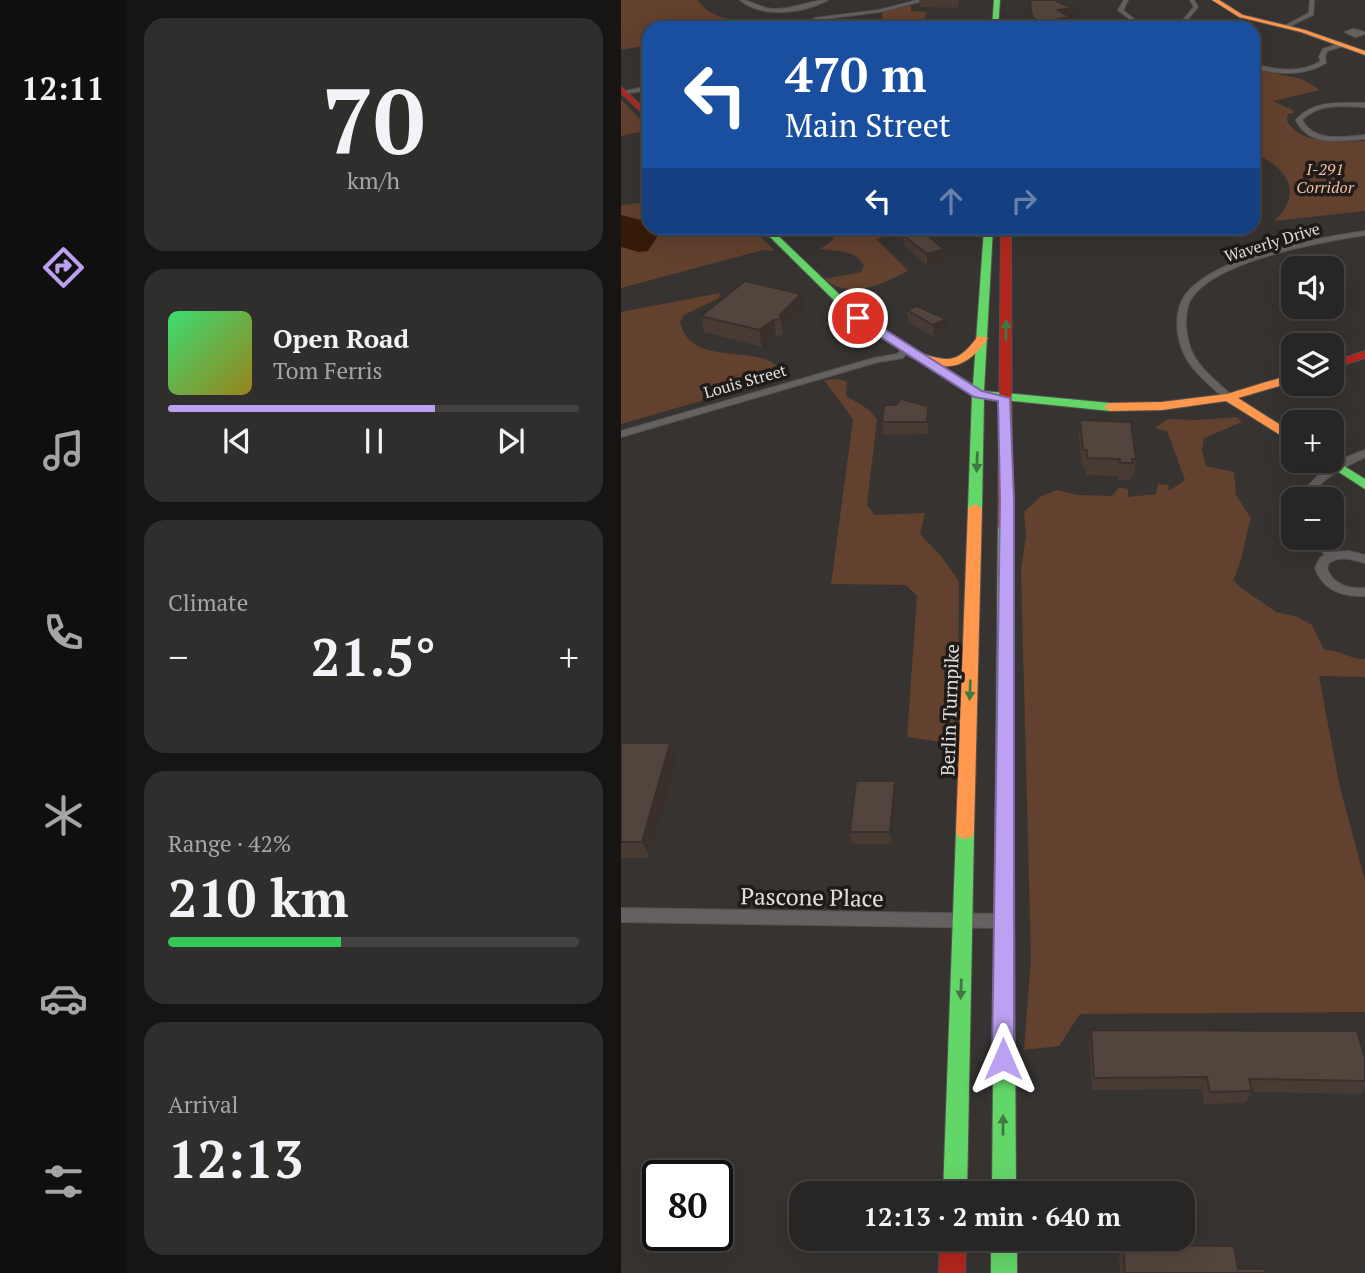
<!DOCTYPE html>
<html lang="en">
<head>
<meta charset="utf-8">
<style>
	body { margin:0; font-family:"PT Serif",serif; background:#302e2d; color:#f1f3f6; height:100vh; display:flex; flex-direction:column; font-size:26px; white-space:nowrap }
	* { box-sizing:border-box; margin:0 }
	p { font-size:23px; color:#a5a5a7 }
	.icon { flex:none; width:38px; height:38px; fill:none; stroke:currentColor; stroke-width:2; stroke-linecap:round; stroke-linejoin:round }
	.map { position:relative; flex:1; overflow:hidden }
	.drawer { display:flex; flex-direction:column; gap:18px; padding:18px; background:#161514; width:495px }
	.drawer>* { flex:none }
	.guide { position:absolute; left:21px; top:21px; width:618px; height:214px; border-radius:21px; box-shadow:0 7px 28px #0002,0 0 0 2px #444342; background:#1a4fa0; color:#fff; overflow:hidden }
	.fabs { position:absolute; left:660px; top:256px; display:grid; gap:14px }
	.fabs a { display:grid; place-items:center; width:63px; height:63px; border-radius:14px; background:#282625; box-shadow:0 7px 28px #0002,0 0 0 2px #444342; font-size:35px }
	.speed { position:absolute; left:21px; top:1160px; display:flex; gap:14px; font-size:35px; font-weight:700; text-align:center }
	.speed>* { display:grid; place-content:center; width:91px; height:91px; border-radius:50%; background:#282625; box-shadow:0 7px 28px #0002,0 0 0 2px #444342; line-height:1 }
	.speed .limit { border:4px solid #111; border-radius:10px; background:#fff; color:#111 }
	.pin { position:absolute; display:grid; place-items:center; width:60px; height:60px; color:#fff; margin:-30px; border:4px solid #fff; border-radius:50%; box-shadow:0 2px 7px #0007 }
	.me { position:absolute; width:77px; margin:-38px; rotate:0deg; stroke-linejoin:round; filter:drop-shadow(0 0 5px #0008) }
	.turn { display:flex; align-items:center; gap:24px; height:147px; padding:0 28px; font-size:32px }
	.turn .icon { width:91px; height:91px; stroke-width:2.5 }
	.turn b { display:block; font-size:49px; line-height:60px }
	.lanes { display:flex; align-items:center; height:66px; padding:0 28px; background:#0003; justify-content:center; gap:35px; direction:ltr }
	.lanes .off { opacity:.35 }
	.big { font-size:52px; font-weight:700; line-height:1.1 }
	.drawer .tile { flex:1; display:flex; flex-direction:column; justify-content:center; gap:10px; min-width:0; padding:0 24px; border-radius:21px; background:#302e2d }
	.drawer .dial { align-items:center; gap:0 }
	.dial b { font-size:91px; line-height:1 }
	.song { display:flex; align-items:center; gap:21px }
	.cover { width:84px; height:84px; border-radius:10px; background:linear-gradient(135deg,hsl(140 70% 55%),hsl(50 70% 35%)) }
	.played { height:7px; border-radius:4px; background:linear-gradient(90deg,#bca0f2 65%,#444342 65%) }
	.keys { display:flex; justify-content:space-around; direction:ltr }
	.heat { display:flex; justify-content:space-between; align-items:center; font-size:38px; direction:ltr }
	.charge { height:10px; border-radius:5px; background:linear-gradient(90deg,#34c759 42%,#444342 0) }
	.trip { position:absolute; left:168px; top:1181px; width:406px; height:70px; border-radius:21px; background:#282625; box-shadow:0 7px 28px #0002,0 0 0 2px #444342; font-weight:700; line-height:70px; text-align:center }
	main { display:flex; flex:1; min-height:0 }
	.tabs { display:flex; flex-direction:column; width:126px; justify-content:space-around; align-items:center; background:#100f0f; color:#a5a5a7 }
	.tabs .icon { width:49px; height:49px }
	.tabs .on { color:#bca0f2 }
	.tabs b { font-size:32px; color:#f1f3f6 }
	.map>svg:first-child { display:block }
</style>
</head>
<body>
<main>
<nav class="tabs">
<b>12:11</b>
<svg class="icon on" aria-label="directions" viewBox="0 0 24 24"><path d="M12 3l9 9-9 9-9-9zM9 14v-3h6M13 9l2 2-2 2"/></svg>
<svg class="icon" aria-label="music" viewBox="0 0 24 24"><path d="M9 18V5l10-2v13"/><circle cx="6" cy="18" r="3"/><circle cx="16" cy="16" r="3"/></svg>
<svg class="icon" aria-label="phone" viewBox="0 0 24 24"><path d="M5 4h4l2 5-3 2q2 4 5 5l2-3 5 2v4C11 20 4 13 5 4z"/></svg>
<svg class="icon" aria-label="climate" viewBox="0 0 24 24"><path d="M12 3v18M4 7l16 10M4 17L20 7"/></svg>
<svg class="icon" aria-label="car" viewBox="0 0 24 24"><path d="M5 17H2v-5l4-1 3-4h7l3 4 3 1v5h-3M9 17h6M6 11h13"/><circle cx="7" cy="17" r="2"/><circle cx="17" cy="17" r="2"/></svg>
<svg class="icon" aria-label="filters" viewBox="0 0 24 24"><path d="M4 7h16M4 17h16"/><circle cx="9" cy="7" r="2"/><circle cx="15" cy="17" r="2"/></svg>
</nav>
<section class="drawer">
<div class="tile dial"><b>70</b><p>km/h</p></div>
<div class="tile">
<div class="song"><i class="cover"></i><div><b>Open Road</b><p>Tom Ferris</p></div></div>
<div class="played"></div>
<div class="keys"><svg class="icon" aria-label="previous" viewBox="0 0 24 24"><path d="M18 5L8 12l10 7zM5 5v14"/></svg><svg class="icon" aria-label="pause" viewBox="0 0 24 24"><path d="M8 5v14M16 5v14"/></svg><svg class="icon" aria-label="next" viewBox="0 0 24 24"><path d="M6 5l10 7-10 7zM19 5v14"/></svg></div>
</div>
<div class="tile"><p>Climate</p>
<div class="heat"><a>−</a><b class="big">21.5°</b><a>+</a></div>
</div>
<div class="tile"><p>Range · 42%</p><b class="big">210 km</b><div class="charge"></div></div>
<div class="tile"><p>Arrival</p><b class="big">12:13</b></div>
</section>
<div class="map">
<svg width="744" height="1273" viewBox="0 0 744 1273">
	<rect width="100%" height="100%" fill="#363331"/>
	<!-- green -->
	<g fill="#62412e">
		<path d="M0 0H77C91 24 131 21 155 24L131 28H28V45L0 50Z"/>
		<path d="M290 5V11L306 12 303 19 321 28H262L261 12Z"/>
		<path d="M632 69 681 79 699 90 652 101 672 110V113L667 114 666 121C680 145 719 142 744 141V211L653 221C685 192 664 166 632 153Z"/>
		<path d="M0 99 28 129V130L0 136Z"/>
		<path d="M28 202V228H130L154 251 142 250 0 288V205Z"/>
		<path d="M215 228H344V236L276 233 255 239 287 271C259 285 230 300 203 279L240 272 243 266C235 249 213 251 199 249L212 240Z"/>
		<path d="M99 293 98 298 63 315 59 322C68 363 121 348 149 361 155 364 161 371 166 376L0 424V312Z"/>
		<path d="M217 379 226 382 225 396 247 409 256 419 246 505 254 515 304 513 299 534 320 556 338 581 337 727 333 744 286 737 296 596 285 585 210 584 232 419 203 380Z"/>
		<path d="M616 417 621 422 583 438 581 450 585 466 613 472 615 495 630 518C623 539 622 562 612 580L619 587 655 612 677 617 691 625 703 650C722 650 729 660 744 659V677L698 676 718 783 744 881V1012L459 1014 438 1046 403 1050 410 958 400 570 405 536 403 512 419 497 436 490 457 495 491 496 498 487 507 489V497L535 494 537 484 547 485 548 491 564 480 546 431 534 428 547 419 576 420Z"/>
	</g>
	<!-- water -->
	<path fill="#371b09" d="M0 215 28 222V228H42L27 251 18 252 0 247Z"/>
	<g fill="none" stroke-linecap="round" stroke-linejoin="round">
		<defs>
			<g id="street">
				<path d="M119 0C130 0 139 8 151 9 171 10 189 0 207 0 182 13 142 19 119 0Z"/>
				<path d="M297 0H305L258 12 195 20 181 28H175L194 18 258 10Z"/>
				<path d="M503 0H507L502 10 514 20 513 28H509L510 20 497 10Z"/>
				<path d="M569 0H573L577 7 566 20V28H562V20L573 7Z"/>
				<path d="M689 0H693L692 15 664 28V26L688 13Z"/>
				<path d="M732 29 744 32V34L734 37 724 32Z"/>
				<path d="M720 43 722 46 706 51 704 57 705 63C682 77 657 74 632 68V64C655 70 679 74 700 61L698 57 702 49Z"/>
				<path d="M28 86V90L3 94 0 92Z"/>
				<path d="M744 103V107C722 106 697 103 681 120 693 143 722 137 744 135V139C719 141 688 147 675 120 692 100 719 103 744 103Z"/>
				<path d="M744 231V235C701 242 594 260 570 299 561 315 565 341 573 356 582 372 598 383 610 395V399H604C590 386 573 373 564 356 555 338 552 311 565 294 596 255 696 238 744 231Z"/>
				<path d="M284 347 288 350 282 358 257 362 0 437V431L253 358 276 354Z"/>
				<path d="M744 450V457C723 468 700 477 689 499H679C691 474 718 459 744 450Z"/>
				<path d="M688 537H700L713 552 728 551 744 555V563C730 559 720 555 708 563L706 568C712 585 727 589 744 588V596C721 597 702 590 694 568L699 558 704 555Z"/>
				<path d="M0 908 381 914 387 916 389 921 387 926 381 928 0 922Z"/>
			</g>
			<g id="fast">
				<path d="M373 0H379L377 28H371Z"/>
				<path d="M140 228H149L241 316 352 385 363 228H372L363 391 489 403 495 407 489 411 363 398 361 508 354 512 349 511 347 508 351 395 233 320Z"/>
				<path d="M710 458 744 479V489L699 460H710Z"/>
				<path d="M384 522 391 527 395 1194H371L377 527Z"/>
				<path d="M344 823 351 825 353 831 346 1194H322L335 831 337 825Z"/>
				<rect x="370" y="1239" width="26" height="34"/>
			</g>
			<g id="slow">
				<path d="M591 0H598L622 15 684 30 744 51V55L680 32 618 17Z"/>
				<path d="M357 336 367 338C350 362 335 372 306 363 298 361 291 359 285 354L291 351C325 360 334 368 357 336Z"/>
				<path d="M672 374V382L617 398 672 433V443L605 401 541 410 489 411 483 407 489 403 541 402 606 394Z"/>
				<path d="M354 504 361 508 353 831 351 837 344 839 337 837 335 831 347 508Z"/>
			</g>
			<g id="jam">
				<path d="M0 87 28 113V119L0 93Z"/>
				<path d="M380 228H390L391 527 384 532 377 527Z"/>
				<path d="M744 351V358L710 369V362Z"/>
				<path d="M319 1239H345L344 1273H318Z"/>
			</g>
		</defs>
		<!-- street casing -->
		<use href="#street" stroke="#555250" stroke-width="2"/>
		<!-- fast casing -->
		<use href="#fast" stroke="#555250" stroke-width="2"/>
		<!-- slow casing -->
		<use href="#slow" stroke="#555250" stroke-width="2"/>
		<!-- jam casing -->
		<use href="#jam" stroke="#555250" stroke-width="2"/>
		<!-- street -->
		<use href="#street" fill="#646160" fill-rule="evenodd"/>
		<!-- fast -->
		<use href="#fast" fill="#63d668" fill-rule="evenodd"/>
		<!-- slow -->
		<use href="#slow" fill="#ff974d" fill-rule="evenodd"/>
		<!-- jam -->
		<use href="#jam" fill="#b3261e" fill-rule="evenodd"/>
	</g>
	<!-- wall -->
	<g fill="#473b34">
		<path d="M298 0H338L337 8 299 7Z"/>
		<path d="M409 0 452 8V16H448V25L441 26 444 28H416L411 26Z"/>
		<path d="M282 235 323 249 324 260 306 265 283 246Z"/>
		<path d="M183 310 162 331V335L155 336 141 347 83 332 80 316Z"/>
		<path d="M286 310 326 331 313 337 287 322Z"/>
		<path d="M307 406V434L262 435 261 422Z"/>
		<path d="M459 420 515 459 513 476H510V480H497V476L465 475 464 467H461L458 436Z"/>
		<path d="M0 743 56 760 29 858H0Z"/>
		<path d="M274 781 275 793 271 844H231L229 832Z"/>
		<path d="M470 1030 744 1058V1089L740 1094 631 1092 624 1103 583 1104 581 1089 471 1090 468 1043Z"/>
		<path d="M502 1245 617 1269 644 1273H499L498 1254Z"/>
	</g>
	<!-- shaded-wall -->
	<g fill="#39302b">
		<path d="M452 8V16L437 18V10Z"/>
		<path d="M449 17 448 25 431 28H420V22Z"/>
		<path d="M323 249 324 260 306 265V254Z"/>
		<path d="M180 294 183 310 162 331V335L159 315Z"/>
		<path d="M325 319 326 331 313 337 312 325Z"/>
		<path d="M153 320 155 336 141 347 138 330Z"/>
		<path d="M49 743 56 760 29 858 21 842Z"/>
		<path d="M274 781 275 793 271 844 269 832Z"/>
	</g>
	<!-- building -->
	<g fill="#52453d" stroke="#39302b" stroke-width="2">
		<path d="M409 0H433L452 8 437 10 449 17 420 22 411 17Z"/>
		<path d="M438 25 444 28H424Z"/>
		<path d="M300 230 323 249 306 254 282 235Z"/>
		<path d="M124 281 180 294 159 315 160 319 153 320 138 330 80 316Z"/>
		<path d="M296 306 325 319 312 325 286 310Z"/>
		<path d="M280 399 307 406 306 422H261L263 405H275Z"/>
		<path d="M459 420 510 422 515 459H511L512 463H499V459L466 458V450H462Z"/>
		<path d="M0 743H49L21 842H0Z"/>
		<path d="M235 781H274L269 832H229Z"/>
		<path d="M470 1030 736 1031 744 1058V1081L628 1079 631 1091 589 1092 586 1077 473 1078Z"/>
		<path d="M502 1245 613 1246 617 1269H643L644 1273H504Z"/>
	</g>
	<!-- one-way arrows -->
	<defs><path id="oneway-solid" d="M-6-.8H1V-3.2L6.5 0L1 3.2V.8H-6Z" transform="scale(1.75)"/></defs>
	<g fill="#407841">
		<use href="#oneway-solid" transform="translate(385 330) rotate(-89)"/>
		<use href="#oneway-solid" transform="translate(356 462) rotate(92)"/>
		<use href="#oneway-solid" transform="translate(349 690) rotate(92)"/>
		<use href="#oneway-solid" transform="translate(340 989) rotate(92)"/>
		<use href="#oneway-solid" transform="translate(382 1125) rotate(-90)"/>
	</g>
	<!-- route -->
	<path fill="#bca0f2" stroke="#7a689d" stroke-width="2" d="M233 315H241L361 391 389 398 393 499V1059L390 1067 382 1071 374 1067 371 1059 379 499 377 401 353 397 233 320Z"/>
	<g text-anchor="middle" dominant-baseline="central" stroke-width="7" stroke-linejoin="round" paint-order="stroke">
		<!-- far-park labels -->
		<g font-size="16" font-style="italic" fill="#f4be9f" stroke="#1e1b1a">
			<text x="704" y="169">I-291<tspan x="704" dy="18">Corridor</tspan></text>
		</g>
		<!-- far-street labels -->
		<g font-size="16" fill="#e2dedc" stroke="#1e1b1a">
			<text transform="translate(651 242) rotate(-17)">Waverly Drive</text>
			<text transform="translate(124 381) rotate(-16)">Louis Street</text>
		</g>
		<!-- street labels -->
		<g font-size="19" fill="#e2dedc" stroke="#1e1b1a">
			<text transform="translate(328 710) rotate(-88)">Berlin Turnpike</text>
		</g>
		<!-- near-street labels -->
		<g font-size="23" fill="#e2dedc" stroke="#1e1b1a">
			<text transform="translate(191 897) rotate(1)">Pascone Place</text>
		</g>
	</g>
</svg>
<div class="fabs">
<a><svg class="icon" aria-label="sound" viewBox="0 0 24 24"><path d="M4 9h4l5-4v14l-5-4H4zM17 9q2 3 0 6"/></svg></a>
<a><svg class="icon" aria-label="layers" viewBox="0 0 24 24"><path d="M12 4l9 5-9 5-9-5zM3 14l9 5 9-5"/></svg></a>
<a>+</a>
<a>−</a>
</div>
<div class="speed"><div class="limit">80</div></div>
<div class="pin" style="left:237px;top:318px;background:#d93025"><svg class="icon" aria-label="arrive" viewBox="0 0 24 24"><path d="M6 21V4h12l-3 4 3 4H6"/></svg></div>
<svg class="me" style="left:382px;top:1059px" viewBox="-20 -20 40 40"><path d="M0-17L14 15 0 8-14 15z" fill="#bca0f2" stroke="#fff" stroke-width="4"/></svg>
<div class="trip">12:13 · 2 min · 640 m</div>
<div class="guide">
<div class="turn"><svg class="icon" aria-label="left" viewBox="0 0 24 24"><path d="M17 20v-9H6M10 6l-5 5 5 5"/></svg><div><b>470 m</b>Main Street</div></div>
<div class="lanes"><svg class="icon" aria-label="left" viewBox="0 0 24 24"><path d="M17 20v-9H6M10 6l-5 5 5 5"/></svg><svg class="icon off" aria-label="ahead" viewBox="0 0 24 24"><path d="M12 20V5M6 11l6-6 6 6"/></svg><svg class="icon off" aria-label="right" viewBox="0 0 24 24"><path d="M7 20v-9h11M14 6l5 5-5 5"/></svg></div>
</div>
</div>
</main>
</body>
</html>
